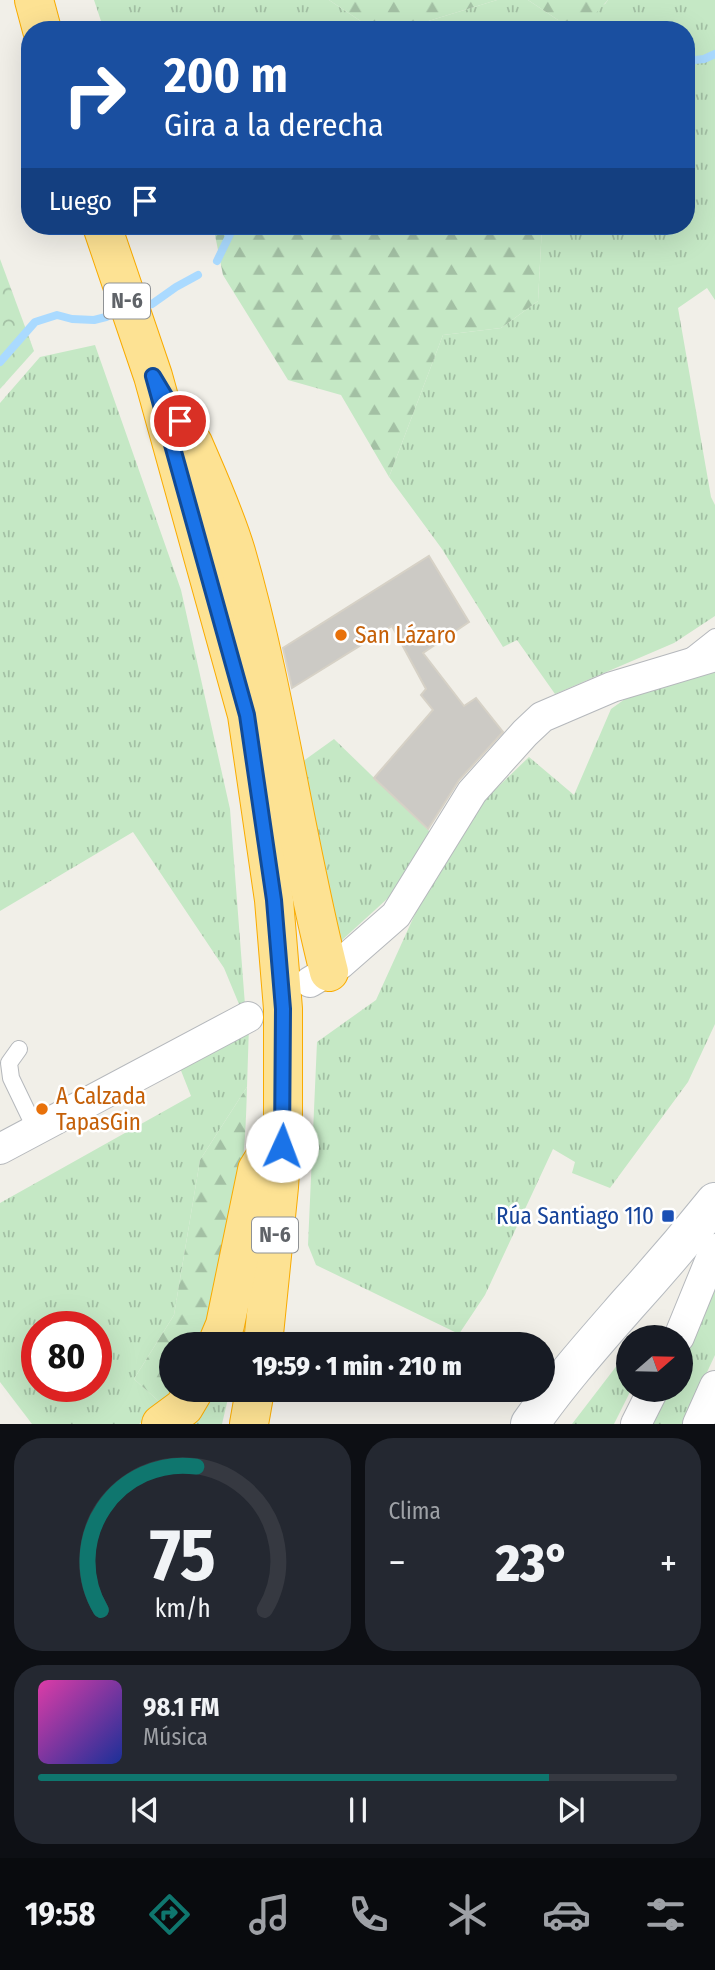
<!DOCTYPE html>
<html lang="es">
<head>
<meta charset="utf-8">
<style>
	body { margin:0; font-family:"Fira Sans Condensed",sans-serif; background:#242831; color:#f1f3f6; height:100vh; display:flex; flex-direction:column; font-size:26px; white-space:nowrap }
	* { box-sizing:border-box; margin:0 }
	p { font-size:23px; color:#9ea1a6 }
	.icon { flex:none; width:38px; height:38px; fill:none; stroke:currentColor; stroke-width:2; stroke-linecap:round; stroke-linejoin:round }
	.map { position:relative; height:1424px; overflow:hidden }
	.panel { display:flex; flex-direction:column; gap:14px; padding:14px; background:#0d0f14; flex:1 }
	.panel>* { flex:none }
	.guide { position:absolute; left:21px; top:21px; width:674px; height:214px; border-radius:28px; box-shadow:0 7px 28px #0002; background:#1a4fa0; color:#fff; overflow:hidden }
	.needle { width:46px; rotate:70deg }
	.fabs { position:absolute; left:616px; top:1325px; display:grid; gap:14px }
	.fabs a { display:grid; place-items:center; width:77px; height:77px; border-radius:50%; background:#171b24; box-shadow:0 7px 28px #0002; font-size:35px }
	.speed { position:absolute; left:21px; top:1311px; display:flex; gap:14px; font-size:35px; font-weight:700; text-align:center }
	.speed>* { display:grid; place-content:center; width:91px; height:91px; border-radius:50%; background:#171b24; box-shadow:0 7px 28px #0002; line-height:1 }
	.speed .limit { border:10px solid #d22; background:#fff; color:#111 }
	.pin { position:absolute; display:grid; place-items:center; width:60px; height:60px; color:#fff; margin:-30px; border:4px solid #fff; border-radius:50%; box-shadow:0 2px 7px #0007 }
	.me { position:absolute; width:77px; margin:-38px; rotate:2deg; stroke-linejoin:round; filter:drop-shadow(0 0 5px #0008) }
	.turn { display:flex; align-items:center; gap:24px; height:147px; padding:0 28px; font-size:32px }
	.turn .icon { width:91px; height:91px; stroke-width:2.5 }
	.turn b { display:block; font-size:49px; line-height:60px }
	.then { display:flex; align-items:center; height:66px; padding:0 28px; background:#0003; gap:14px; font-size:26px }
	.big { font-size:52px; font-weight:800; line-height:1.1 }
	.panel .tile { flex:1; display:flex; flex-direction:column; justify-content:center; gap:10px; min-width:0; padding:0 24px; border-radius:28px; background:#242831 }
	.panel .dial { align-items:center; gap:0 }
	.dial svg { height:182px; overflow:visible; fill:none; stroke:#363941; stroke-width:7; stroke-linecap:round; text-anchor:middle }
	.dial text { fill:#f1f3f6; stroke:none }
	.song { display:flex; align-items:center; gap:21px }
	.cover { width:84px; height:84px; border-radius:10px; background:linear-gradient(135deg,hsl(320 70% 55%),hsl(230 70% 35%)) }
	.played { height:7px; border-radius:4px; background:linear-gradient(90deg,#0f766e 80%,#363941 80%) }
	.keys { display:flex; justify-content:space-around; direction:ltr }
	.heat { display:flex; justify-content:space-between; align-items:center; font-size:38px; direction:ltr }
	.panel .tiles { flex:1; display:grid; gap:14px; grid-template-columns:1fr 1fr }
	.tile:last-child { grid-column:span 2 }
	.trip { position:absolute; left:159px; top:1332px; width:396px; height:70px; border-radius:35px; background:#171b24; box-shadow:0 7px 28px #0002; font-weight:800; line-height:70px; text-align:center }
	.dock { display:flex; height:112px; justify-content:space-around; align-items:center; background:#090b0e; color:#9ea1a6 }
	.dock .icon { width:49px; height:49px }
	.dock .current { color:#0f766e }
	.dock b { font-size:32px; color:#f1f3f6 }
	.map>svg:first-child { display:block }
</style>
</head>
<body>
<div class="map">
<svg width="715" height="1424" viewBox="0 0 715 1424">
	<defs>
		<pattern id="grass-tufts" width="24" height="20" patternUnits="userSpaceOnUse" patternTransform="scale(1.75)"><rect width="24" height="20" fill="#c5e8c5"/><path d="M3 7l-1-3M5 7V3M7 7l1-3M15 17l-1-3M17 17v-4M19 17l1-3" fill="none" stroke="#a3c0a4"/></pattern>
		<pattern id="forest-firs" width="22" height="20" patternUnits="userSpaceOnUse" patternTransform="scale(1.75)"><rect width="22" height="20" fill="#c5e8c5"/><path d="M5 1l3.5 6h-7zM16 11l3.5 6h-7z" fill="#a3c0a4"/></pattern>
		<pattern id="park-crowns" width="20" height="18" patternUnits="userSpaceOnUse" patternTransform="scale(1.75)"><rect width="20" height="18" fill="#c5e8c5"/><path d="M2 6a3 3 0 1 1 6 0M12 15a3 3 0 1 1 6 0" fill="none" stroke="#a3c0a4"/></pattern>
	</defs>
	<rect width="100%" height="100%" fill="#f1efe8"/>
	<!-- grass -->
	<g fill="url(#grass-tufts)" fill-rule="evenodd">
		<path d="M94 0H329L374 30H104Z"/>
		<path d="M497 0H528L558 20 605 4 608 0H715V300L707 288 678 308 711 497 715 505V616L674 643 555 694 517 640 503 647 442 549 389 477 443 335 501 328 538 301 542 226H686V30H399Z"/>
		<path d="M95 345 181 590 230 809 245 1005 241 1009 224 968 133 832 0 911V403L40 357Z"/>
		<path d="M715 672V1024L688 1082 610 1188 572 1173 575 1162 553 1149 485 1295 459 1334 316 1265 308 1245 317 1042 376 1000 420 903 481 803 529 757 574 795 611 709 632 694Z"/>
		<path d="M334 739 430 832 398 889 341 941 295 767Z"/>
		<path d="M249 1025 247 1087 200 1160 174 1315 134 1379 164 1406 139 1424H32L0 1382V1203L191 1096 178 1063ZM37 1326H96V1386H37Z"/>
		<path d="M715 1285V1355L683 1424H651L667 1390H681V1360Z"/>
		<path d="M628 1351V1390H631L614 1424H572Z"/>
		<path d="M209 1390H230L222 1424H176Z"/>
	</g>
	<!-- forest -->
	<g fill="url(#forest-firs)">
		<path d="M329 0H497L399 30H374Z"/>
		<path d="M528 0H608L582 28 558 20Z"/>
		<path d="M223 226H542L538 301 501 328 443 335 389 477 341 395 288 380 223 275 215 235Z"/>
		<path d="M247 1087C246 1121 245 1155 239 1188 230 1241 215 1292 200 1344H172V1390H175L164 1406 134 1379 174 1315 200 1160Z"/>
	</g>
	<!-- park -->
	<path fill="url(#park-crowns)" d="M0 259 34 351 0 389Z"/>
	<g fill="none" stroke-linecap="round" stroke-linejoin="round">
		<!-- stream -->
		<g stroke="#aadaff" stroke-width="8">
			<path d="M686 61 704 59 715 54"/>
			<path d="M217 261 234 226"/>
			<path d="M152 304 176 287 198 275"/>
			<path d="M0 362 35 322 57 315 72 319 94 320 106 317"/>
		</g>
	</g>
	<!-- building -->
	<path fill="#cccac5" stroke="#d6d1c6" stroke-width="2" d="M429 556 469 622 423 653 464 706 476 698 503 732 459 780 428 829 374 778 433 710 421 695 426 689 392 626 292 688 283 648Z"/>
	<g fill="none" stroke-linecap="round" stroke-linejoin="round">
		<defs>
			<g id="lane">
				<path d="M691 656 715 637"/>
				<path d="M19 1049 9 1063 11 1078 36 1130"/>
			</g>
			<g id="street">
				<path d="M310 982 340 964 396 915 472 792 525 733 542 717 612 687 715 656"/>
				<path d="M0 1149 248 1017"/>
				<path d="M679 1337 715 1249"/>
				<path d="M636 1424 653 1390"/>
				<path d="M698 1424 715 1386"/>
			</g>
			<path id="secondary" d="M530 1424C560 1381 594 1343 628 1304 658 1271 687 1237 715 1202"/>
			<g id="highway">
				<path d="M34 0 42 30"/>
				<path d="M102 226 153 376 247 715 274 900 283 1009V1126L279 1187 263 1344"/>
				<path d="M193 443C208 478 225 515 236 552 276 690 294 833 329 972"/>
				<path d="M217 1344 225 1325 257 1170 268 1152"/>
				<path d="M161 1424 184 1407 194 1390"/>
				<path d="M249 1424 255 1390"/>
			</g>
		</defs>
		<!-- lane casing -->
		<use href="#lane" stroke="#b5b8bc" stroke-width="18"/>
		<!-- street casing -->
		<use href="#street" stroke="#b5b8bc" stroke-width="32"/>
		<!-- secondary casing -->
		<use href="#secondary" stroke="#b6babf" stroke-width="40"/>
		<!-- highway casing -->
		<use href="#highway" stroke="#f9ab00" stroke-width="40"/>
		<!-- lane -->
		<use href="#lane" stroke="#fff" stroke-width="16"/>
		<!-- street -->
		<use href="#street" stroke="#fff" stroke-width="30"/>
		<!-- secondary -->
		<use href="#secondary" stroke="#fff" stroke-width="38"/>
		<!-- highway -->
		<use href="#highway" stroke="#fde293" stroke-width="38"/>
	</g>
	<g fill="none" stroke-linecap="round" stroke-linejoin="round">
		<defs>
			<path id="route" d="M180 421 153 376 247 715 274 900 283 1009 282 1146"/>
		</defs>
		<!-- route casing -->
		<use href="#route" stroke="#114b97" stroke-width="18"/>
		<!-- route -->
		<use href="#route" stroke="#1a73e8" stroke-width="12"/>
	</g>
	<!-- markers -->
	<g fill="#e8710a" stroke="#fff" stroke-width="2.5">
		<circle cx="341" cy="635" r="7"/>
		<circle cx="42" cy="1109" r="7"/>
	</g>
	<rect fill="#1a4fb4" stroke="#fff" stroke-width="2.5" x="661" y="1209" width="14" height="14" rx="3.5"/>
	<g text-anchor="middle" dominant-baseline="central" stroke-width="5" stroke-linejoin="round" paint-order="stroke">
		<!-- shield labels -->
		<g fill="#fff" stroke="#8f9295" stroke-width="2">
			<rect x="104" y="283.5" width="46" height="35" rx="5"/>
			<rect x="252" y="1217.5" width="46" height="35" rx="5"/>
		</g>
		<g font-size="21" font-weight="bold" fill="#5f6368">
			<text x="127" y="301">N-6</text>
			<text x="275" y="1235">N-6</text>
		</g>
		<!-- food labels -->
		<g font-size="23" fill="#c56008" stroke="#fff" text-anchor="start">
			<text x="355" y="635">San Lázaro</text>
			<text x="56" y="1096">A Calzada<tspan x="56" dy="26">TapasGin</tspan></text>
		</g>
		<!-- transit labels -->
		<g font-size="23" fill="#164399" stroke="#fff" text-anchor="end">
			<text x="654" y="1216">Rúa Santiago 110</text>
		</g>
	</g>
</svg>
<div class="fabs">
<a><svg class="needle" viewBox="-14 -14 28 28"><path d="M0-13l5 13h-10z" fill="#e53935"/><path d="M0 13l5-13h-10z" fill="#9ea1a6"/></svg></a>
</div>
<div class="speed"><div class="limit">80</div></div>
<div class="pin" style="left:180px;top:421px;background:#d93025"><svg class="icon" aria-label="arrive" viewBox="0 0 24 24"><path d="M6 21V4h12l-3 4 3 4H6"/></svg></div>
<svg class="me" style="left:282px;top:1146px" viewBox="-20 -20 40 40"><circle r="19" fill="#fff"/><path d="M0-13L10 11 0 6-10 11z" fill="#1a73e8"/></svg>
<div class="trip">19:59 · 1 min · 210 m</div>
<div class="guide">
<div class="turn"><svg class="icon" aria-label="right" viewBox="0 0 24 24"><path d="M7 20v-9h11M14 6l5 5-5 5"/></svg><div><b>200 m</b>Gira a la derecha</div></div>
<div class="then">Luego<svg class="icon" aria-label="arrive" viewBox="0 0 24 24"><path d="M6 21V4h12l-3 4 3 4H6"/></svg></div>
</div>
</div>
<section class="panel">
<div class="tiles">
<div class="tile dial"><svg viewBox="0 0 100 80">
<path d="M14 69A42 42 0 1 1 86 69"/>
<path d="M14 69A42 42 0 0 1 56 6" stroke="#0f766e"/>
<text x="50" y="56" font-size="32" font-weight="700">75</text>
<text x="50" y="72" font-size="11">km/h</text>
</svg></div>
<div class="tile"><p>Clima</p>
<div class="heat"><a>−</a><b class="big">23°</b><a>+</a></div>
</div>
<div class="tile">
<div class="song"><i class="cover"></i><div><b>98.1 FM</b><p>Música</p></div></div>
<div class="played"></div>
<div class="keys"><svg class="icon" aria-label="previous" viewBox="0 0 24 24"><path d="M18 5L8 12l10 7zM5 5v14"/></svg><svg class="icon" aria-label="pause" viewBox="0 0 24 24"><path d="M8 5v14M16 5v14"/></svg><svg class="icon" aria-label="next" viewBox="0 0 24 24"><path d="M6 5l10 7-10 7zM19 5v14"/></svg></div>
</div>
</div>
</section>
<nav class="dock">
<b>19:58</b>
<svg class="icon current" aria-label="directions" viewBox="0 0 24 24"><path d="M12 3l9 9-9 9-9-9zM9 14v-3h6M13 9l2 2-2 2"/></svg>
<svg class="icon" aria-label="music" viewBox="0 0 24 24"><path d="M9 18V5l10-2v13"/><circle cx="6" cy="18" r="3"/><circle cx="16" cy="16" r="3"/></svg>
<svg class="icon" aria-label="phone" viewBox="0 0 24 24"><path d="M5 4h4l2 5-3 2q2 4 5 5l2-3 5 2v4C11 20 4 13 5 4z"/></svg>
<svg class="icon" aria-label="climate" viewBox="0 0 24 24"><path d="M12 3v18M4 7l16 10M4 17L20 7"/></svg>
<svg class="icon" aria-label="car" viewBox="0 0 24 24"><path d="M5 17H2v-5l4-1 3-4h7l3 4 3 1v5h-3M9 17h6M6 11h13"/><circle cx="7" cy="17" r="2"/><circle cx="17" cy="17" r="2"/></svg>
<svg class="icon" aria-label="filters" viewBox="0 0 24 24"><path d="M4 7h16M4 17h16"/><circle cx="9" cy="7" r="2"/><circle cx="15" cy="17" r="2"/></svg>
</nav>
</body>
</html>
